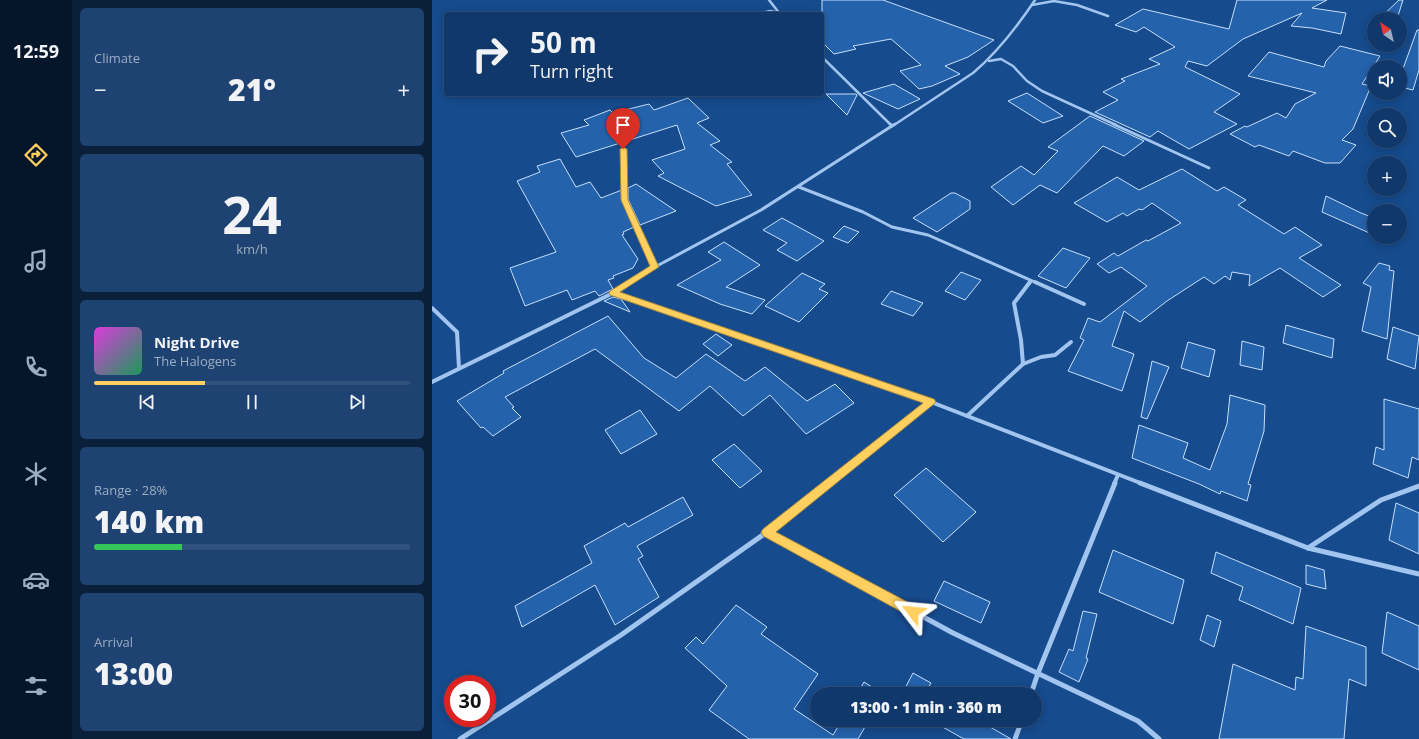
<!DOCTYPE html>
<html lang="en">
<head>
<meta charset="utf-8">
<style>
	body { margin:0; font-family:"Open Sans",sans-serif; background:#1e4372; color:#f1f3f6; height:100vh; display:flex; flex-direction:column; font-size:15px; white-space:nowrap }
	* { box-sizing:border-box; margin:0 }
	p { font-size:13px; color:#9cacc1 }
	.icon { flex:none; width:22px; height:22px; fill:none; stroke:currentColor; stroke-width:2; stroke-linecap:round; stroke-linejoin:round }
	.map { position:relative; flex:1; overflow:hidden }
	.drawer { display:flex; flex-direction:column; gap:8px; padding:8px; background:#091f3a; width:360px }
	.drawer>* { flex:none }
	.top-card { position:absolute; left:12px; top:12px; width:380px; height:84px; border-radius:4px; box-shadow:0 2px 10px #0003,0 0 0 1px #30527e; background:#10386a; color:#f1f3f6; overflow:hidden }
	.needle { width:26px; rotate:325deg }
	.controls { position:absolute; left:935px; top:12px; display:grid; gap:8px }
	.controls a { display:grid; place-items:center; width:40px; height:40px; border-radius:50%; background:#10386a; box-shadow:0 2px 10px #0003,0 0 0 1px #30527e; font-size:20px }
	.speed { position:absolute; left:12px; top:675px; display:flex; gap:8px; font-size:20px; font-weight:700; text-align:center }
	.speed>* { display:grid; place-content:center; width:52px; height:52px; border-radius:50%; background:#10386a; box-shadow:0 2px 10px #0003,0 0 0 1px #30527e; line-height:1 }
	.speed .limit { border:6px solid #d22; background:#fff; color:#111 }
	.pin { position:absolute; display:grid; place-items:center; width:34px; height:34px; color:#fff; margin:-41px -17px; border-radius:50% 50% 50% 0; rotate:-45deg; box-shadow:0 0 4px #0007 }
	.pin .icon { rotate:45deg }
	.me { position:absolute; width:44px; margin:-22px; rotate:299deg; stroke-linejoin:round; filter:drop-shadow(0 0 3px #0008) }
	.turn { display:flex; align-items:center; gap:14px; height:84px; padding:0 20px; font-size:18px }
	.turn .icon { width:52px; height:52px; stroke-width:2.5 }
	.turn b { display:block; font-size:28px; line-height:34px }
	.big { font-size:30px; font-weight:800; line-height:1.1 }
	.drawer .widget { flex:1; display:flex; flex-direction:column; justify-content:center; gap:6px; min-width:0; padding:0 14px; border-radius:6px; background:#1e4372 }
	.drawer .dial { align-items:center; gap:0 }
	.dial b { font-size:52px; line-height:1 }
	.song { display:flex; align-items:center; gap:12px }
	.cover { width:48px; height:48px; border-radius:6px; background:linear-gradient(135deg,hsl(300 70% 55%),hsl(150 70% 35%)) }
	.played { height:4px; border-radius:2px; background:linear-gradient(90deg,#ffcf5f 35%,#30527e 35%) }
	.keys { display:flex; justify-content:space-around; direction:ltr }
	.heat { display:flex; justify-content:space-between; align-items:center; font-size:22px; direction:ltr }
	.charge { height:6px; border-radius:3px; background:linear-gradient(90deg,#34c759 28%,#30527e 0) }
	.trip { position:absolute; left:378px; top:687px; width:232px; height:40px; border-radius:20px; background:#10386a; box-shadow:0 2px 10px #0003,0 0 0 1px #30527e; font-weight:800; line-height:40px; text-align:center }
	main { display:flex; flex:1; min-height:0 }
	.menu { display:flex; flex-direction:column; width:72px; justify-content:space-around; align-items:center; background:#06162a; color:#9cacc1 }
	.menu .icon { width:28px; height:28px }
	.menu .selected { color:#ffcf5f }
	.menu b { font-size:18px; color:#f1f3f6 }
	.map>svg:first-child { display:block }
</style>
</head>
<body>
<main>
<nav class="menu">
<b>12:59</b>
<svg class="icon selected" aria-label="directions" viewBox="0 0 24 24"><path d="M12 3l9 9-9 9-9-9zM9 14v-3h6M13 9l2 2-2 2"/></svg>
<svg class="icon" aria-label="music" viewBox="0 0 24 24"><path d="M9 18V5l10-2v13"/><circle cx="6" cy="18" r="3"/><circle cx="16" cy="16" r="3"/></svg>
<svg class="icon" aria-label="phone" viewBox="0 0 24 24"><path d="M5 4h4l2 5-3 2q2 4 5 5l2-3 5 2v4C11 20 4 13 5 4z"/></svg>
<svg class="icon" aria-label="climate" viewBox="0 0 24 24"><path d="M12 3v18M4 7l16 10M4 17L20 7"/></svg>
<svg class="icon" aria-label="car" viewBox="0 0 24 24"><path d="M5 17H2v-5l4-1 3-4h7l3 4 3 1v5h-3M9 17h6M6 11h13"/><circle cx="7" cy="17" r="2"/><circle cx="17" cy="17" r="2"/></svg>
<svg class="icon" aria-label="filters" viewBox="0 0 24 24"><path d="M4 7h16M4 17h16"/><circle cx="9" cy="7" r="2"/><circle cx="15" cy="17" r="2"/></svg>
</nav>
<section class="drawer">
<div class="widget"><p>Climate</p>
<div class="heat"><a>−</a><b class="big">21°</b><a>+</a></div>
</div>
<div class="widget dial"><b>24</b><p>km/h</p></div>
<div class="widget">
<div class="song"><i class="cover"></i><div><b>Night Drive</b><p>The Halogens</p></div></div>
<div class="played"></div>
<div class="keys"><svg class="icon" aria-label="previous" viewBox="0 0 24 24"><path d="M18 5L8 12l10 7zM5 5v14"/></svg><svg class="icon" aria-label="pause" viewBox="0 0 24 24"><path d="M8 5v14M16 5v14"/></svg><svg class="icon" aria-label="next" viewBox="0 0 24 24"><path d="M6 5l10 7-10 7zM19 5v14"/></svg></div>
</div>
<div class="widget"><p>Range · 28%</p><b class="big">140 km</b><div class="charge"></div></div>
<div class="widget"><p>Arrival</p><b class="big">13:00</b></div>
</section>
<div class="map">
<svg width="987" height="739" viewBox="0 0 987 739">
	<rect width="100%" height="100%" fill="#164b8d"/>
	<!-- building -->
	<g fill="#2462ac" stroke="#c7dffb">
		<path d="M390 0H451L562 40 536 57 513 66 528 74 500 86 487 89 468 71 489 65 459 39 421 46 424 49 402 54 390 42Z"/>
		<path d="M805 0H895L880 8 914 13 909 34 880 28 859 26 870 13 811 39 775 66 756 61 753 67 808 94 782 112 805 124 757 149 726 131 718 137 663 112 686 100 671 92 693 81 689 79 728 64 717 59 743 47 712 27 704 32 683 25 711 9 797 29Z"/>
		<path d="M967 0H971L965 19H947Z"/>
		<path d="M985 30H987V70L981 90 968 87V77Z"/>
		<path d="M908 46 948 56 930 84 939 86 921 129 910 140 924 145 908 163H893L861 151 857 156 827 145 823 147 798 134 813 126 815 127 845 113 854 118 863 104 884 93 816 76 837 52 892 67 894 61Z"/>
		<path d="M462 84 488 99 466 109 431 93Z"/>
		<path d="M595 93 631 116 611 123 576 101Z"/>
		<path d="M394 94H424L425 95 415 115Z"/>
		<path d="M256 98 277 118 265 123 288 141 278 145 300 162 295 164 320 195 284 206 226 176 232 173 220 160 253 149 245 125 144 157 129 133 157 125 152 120 178 110 181 113 217 104 222 110Z"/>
		<path d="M658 116 712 141 692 156 671 146 625 193 608 185 581 205 559 187 589 166 602 175 626 151 616 147Z"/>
		<path d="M128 159 144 187 158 182 169 198 190 190V201L202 227 191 232 192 234 190 235 206 259 201 268 181 276 182 278 176 280 181 289 167 296 163 291 140 300 135 290 93 306 78 268 124 252 85 181 108 172 105 166Z"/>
		<path d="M750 169 785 191 792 187 814 200 806 205 852 234 863 227 890 245 867 258 909 285 891 297 848 268 817 286 818 275 800 272 798 280 793 276 782 284 772 277 735 301 708 322 692 311 680 346 702 354 690 391 636 371 652 340 648 338 656 318 668 322 715 286 689 267 677 273 665 264 682 253 686 256 714 240 716 241 749 223 720 203 710 210 707 209 695 216 691 213 675 222 642 203 685 177 707 190Z"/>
		<path d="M204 184 244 211 208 225 196 199V188Z"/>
		<path d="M519 193H523L538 201V209L505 232 481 218Z"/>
		<path d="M894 196 929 213 942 218V235L890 212Z"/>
		<path d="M350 218 392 241 365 261 345 250 355 243 331 230Z"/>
		<path d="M412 226 427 232 416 243 401 237Z"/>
		<path d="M292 242 328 265 294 287 333 300 320 314 288 304 245 285 289 260 276 252Z"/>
		<path d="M631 248 658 258 634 288 606 276Z"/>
		<path d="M947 263 958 266 957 270 962 271 955 339 930 331 939 287 931 283Z"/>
		<path d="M529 272 549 280 533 300 513 291Z"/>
		<path d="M370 273 393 284 387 289 396 293 367 322 333 306Z"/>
		<path d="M459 291 491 303 481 316 449 304Z"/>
		<path d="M181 297 189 299 198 312 172 301Z"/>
		<path d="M176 316 212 358 244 378 274 354 313 381 333 367 375 401 403 384 422 403 374 434 338 395 311 416 278 386 247 411 163 349 73 397 82 407 80 408 89 417 61 436 51 427 49 428 25 401 72 373 71 371Z"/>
		<path d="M854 325 902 339 900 358 851 343Z"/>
		<path d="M961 327 987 336 983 369 955 359Z"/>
		<path d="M284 334 300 345 286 356 271 344Z"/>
		<path d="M810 341 832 347 830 370 808 365Z"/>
		<path d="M756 342 783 350 777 377 749 368Z"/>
		<path d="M720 361 737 367 715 419 709 417Z"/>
		<path d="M798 395 833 405 832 431 816 484 819 485 815 501 789 491 788 494 767 484 700 458 707 425 756 443 751 458 778 470 795 424Z"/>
		<path d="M952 399 987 409V460L980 457 976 478 941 464 944 447 952 450Z"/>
		<path d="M208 410 225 434 189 454 173 430Z"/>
		<path d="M302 444 330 471 308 488 280 460Z"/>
		<path d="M494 468 544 512 511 542 462 495Z"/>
		<path d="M251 497 261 515 205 546 211 556 206 559 227 597 183 625 163 585 90 627 83 606 160 563 152 546 193 523 196 527Z"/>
		<path d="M964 503 987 513V554L957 540Z"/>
		<path d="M681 550 752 580 741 624 667 592Z"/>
		<path d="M784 552 869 588 861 624 807 600 811 587 779 573Z"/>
		<path d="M874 565 892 570 894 589 874 584Z"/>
		<path d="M512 581 558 602 549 623 502 601Z"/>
		<path d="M304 605 335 627 329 634 386 674 362 709 401 735 410 720H437L426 739H317L277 710 295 686 253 648 264 637 271 644Z"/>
		<path d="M651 611 665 614 654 658 656 659 647 682 627 672 637 649 641 651Z"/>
		<path d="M955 612 987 626V670L950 653Z"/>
		<path d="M775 615 789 621 782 647 768 640Z"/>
		<path d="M874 626 934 647V686L917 679 912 739H787L801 664 863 690 864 677 871 679Z"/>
		<path d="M481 673 499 683 493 694H470Z"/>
		<path d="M432 682 451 694H425Z"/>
		<path d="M498 720H546L579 739H532Z"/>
	</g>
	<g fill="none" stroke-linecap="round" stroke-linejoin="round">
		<!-- minor-far3 -->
		<g stroke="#a1c5ef" stroke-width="2.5">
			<path d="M337 0 348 14"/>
			<path d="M600 5 622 1 645 5 676 16"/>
			<path d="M326 14 338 11 348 13"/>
			<path d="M390 57 459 125"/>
			<path d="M557 61 569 59 581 66 595 81 610 91 684 125"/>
			<path d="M462 125 541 73C566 52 585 27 603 0"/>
		</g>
		<!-- minor-far2 -->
		<g stroke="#a1c5ef" stroke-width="3">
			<path d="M458 124 460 126"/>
			<path d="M681 124 777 168"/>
			<path d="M191 149 193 200 223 267"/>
			<path d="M367 187 431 212 460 227 496 235 605 283"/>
			<path d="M197 283 223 267 329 210 463 124"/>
			<path d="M597 283 599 281"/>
		</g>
		<!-- minor-far1 -->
		<g stroke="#a1c5ef" stroke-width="4">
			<path d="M603 282 652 304"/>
			<path d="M181 293 499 402 711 484"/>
			<path d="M0 308 25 332 27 368"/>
			<path d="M591 364 609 357 623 355 639 342"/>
			<path d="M0 382 181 293 199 282"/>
			<path d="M535 416 591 364 589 340 582 303 598 282"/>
			<path d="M395 484 499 402"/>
			<path d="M682 484 686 475"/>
		</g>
		<!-- minor -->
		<g stroke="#a1c5ef" stroke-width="5">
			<path d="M708 483 876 548 987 574"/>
			<path d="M335 532 521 633 706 721 727 739"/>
			<path d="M876 548 949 500 987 486"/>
			<path d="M599 694 606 673 683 483"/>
			<path d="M28 739 189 635 335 532 397 483"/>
			<path d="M583 739 590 720"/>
		</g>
	</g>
	<!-- route -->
	<path fill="#ffcf5f" stroke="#a6873e" d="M191 147 195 149 196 200 227 267 188 292 502 399 504 402 502 404 344 532 485 607 487 612 485 616 481 617 477 616 331 536 329 532 331 529 491 403 178 295 177 293 178 291 218 266 189 200 188 149Z"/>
</svg>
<div class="controls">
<a><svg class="needle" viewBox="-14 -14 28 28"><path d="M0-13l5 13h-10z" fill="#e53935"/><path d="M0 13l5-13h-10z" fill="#9cacc1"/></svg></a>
<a><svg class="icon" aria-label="sound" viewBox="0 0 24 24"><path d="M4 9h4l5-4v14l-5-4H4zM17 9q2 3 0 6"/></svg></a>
<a><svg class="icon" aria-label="search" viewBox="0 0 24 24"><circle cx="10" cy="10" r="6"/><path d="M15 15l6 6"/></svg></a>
<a>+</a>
<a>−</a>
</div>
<div class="speed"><div class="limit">30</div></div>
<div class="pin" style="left:191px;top:149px;background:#d93025"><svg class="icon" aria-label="arrive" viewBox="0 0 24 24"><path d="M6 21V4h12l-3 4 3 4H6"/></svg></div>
<svg class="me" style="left:481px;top:612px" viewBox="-20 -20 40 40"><path d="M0-17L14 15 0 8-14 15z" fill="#ffcf5f" stroke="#fff" stroke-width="4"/></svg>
<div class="trip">13:00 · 1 min · 360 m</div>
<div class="top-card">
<div class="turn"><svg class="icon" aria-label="right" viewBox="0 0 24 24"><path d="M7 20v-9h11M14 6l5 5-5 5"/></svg><div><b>50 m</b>Turn right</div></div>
</div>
</div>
</main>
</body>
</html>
